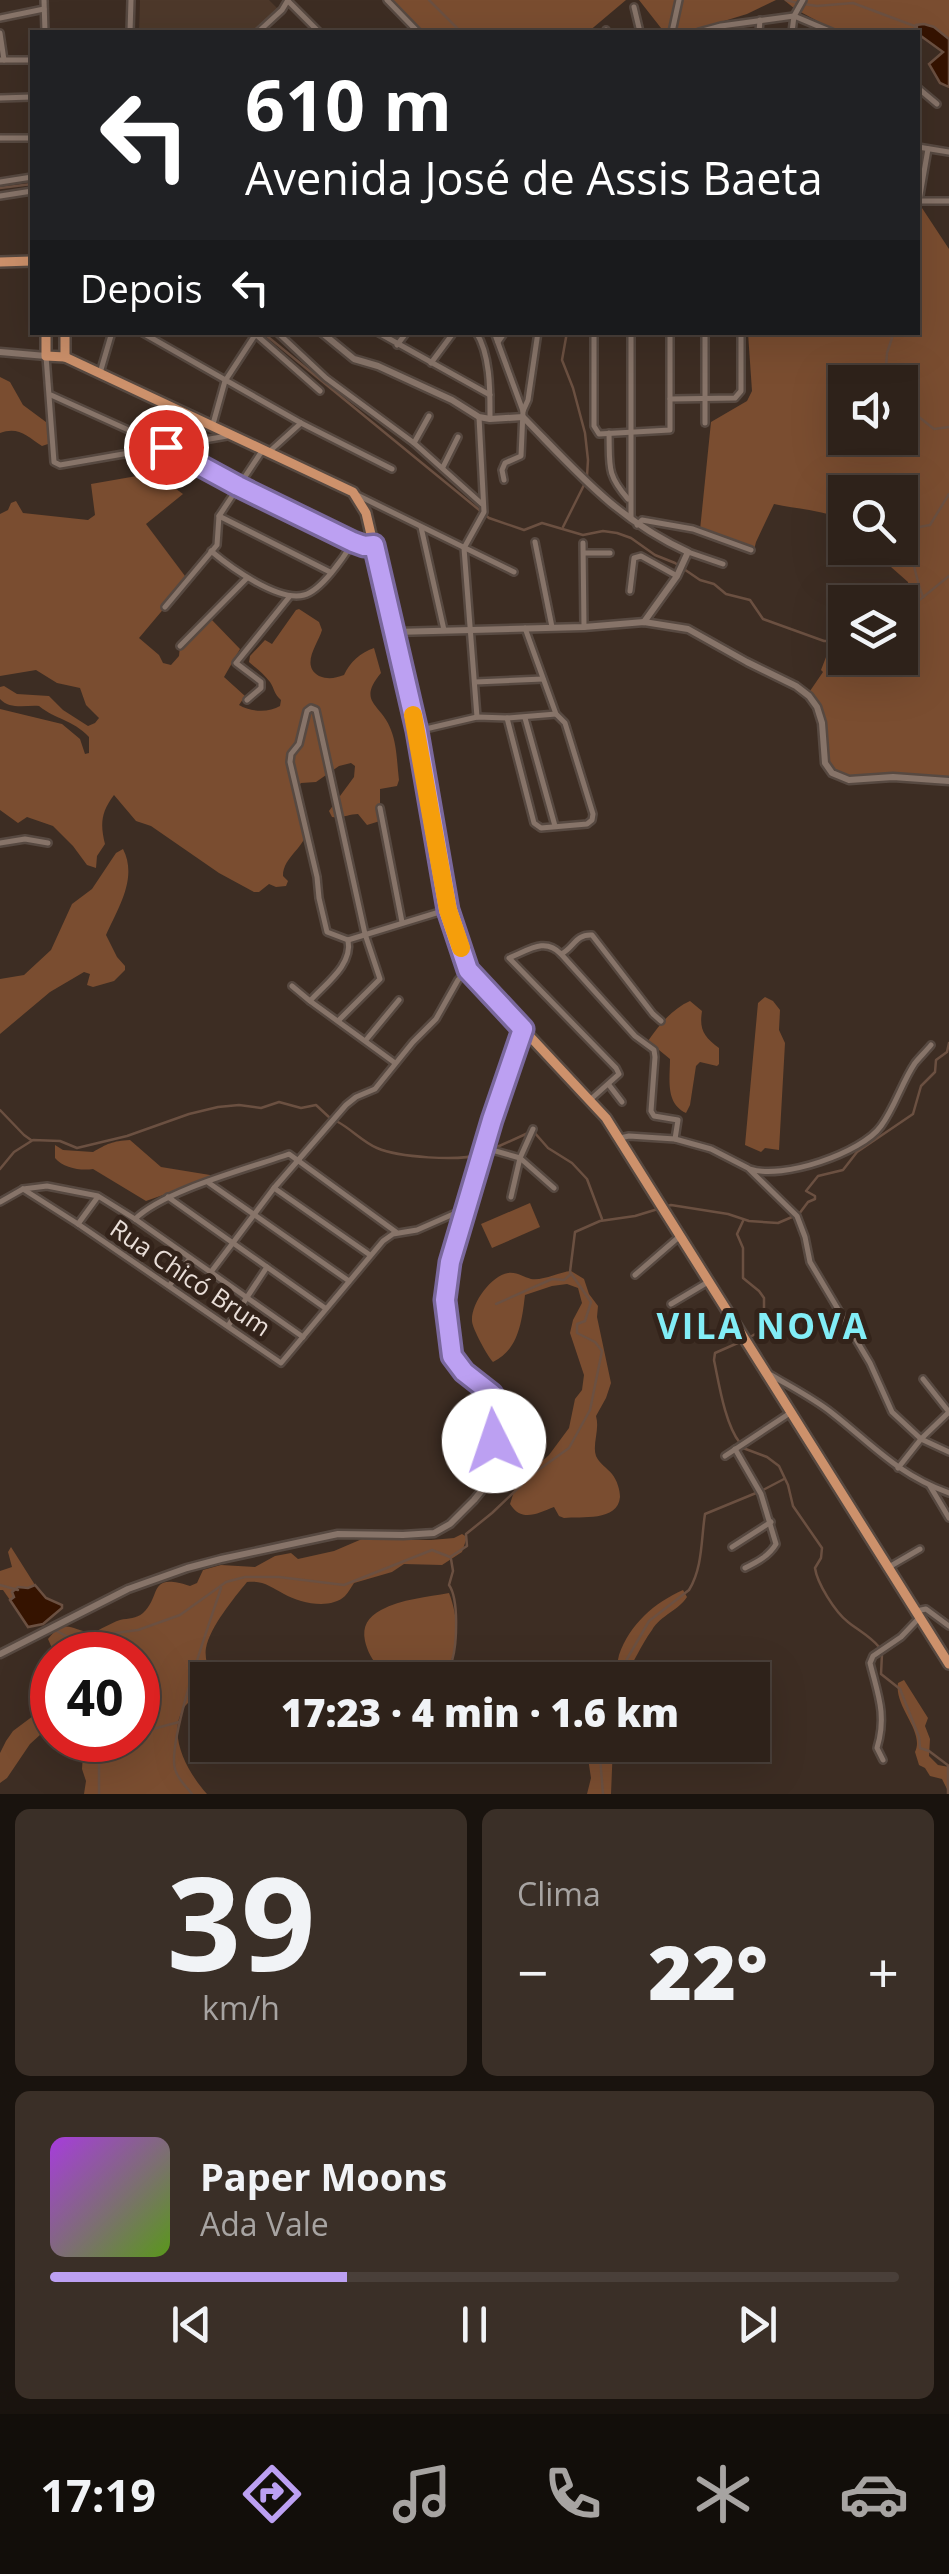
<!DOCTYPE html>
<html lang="pt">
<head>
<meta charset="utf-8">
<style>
	body { margin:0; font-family:"Open Sans",sans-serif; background:#3a2f27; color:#f1f3f6; height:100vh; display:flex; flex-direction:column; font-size:38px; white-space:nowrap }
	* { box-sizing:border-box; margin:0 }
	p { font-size:32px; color:#a7a4a2 }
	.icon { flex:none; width:55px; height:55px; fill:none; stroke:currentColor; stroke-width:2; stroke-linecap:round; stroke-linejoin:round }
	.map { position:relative; height:1794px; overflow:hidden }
	.panel { display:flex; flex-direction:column; gap:15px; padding:15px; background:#19130e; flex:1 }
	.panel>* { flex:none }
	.guide { position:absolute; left:30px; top:30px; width:890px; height:305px; border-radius:0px; box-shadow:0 10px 40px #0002,0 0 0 2px #493f39; background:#202124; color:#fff; overflow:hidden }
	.controls { position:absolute; left:828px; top:365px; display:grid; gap:20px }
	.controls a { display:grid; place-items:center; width:90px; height:90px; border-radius:0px; background:#2e221a; box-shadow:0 10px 40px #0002,0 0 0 2px #493f39; font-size:50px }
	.speed { position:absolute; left:30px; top:1632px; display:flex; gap:20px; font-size:50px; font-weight:700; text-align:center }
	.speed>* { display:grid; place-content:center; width:130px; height:130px; border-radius:50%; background:#2e221a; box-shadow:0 10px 40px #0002,0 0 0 2px #493f39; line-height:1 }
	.speed .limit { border:15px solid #d22; background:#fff; color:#111 }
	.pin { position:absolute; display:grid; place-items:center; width:85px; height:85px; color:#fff; margin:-42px; border:5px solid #fff; border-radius:50%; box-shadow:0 2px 10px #0007 }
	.me { position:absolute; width:110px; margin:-55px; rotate:356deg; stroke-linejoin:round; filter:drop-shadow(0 0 8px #0008) }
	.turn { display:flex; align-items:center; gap:35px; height:210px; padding:0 50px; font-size:45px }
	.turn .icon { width:130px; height:130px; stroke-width:2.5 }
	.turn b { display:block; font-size:70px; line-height:85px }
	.then { display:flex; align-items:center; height:95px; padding:0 50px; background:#0003; gap:20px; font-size:38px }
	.big { font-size:75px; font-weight:800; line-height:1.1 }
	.panel .widget { flex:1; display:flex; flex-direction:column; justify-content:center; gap:15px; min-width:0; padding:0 35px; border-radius:15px; background:#3a2f27 }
	.panel .dial { align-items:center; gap:0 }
	.dial b { font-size:130px; line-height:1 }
	.song { display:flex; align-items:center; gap:30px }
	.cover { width:120px; height:120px; border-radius:15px; background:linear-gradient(135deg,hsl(280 70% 55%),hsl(90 70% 35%)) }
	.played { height:10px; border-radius:5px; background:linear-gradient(90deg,#bca0f2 35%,#493f39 35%) }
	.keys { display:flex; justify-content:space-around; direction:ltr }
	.heat { display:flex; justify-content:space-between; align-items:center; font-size:55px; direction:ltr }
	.panel .tiles { flex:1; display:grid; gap:15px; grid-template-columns:1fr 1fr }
	.widget:last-child { grid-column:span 2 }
	.trip { position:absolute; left:190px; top:1662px; width:580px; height:100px; border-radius:0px; background:#2e221a; box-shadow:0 10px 40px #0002,0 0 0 2px #493f39; font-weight:800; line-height:100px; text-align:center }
	.tabs { display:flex; height:160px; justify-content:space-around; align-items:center; background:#120e0a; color:#a7a4a2 }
	.tabs .icon { width:70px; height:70px }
	.tabs .active { color:#bca0f2 }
	.tabs b { font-size:45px; color:#f1f3f6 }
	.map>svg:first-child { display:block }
</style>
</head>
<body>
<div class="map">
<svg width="949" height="1794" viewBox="0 0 949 1794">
	<rect width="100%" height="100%" fill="#3d2d23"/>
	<!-- built -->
	<path fill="#4d382a" d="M140 0H269L279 10 256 32H139Z"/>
	<!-- green -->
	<g fill="#7a4d30" fill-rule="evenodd">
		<path d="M386 0H626L588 32H418Z"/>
		<path d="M639 0H776L747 14 688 32H661V28Z"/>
		<path d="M784 0H949V39L934 27 916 25 914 31 916 32H838L795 9Z"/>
		<path d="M918 208H922L949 249V778L853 780 836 774C817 746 835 721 810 691L823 672 821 670 845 608V658H900V602H847L852 590 866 598 878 589 898 593H909L908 582 891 567 877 548H900V492H845V520C823 510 797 509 774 504L756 542 754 550 700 530 711 422 747 401 752 391 748 333 918 332ZM845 382H900V438H845Z"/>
		<path d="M0 377 10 382 23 405 50 425 51 443 42 446C27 436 18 426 0 433Z"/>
		<path d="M154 473 183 494 146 524 188 580 139 638 159 655 163 663 171 665 179 656 180 646 211 619 240 649 224 677 245 696 239 705C250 712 269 713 280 706L281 700C274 694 275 690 270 682 264 674 256 668 249 662L250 656 265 640 272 644 296 610 299 609 319 622 322 630C318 644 300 665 319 676 329 680 335 678 344 675 350 662 360 653 374 648L381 673C356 703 382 704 391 730 397 745 397 764 399 780L397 786 380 789V821L367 825 358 814C349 814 341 819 332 817L329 811 354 777 355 766 351 763 339 766 316 782 301 783 296 789 294 798C297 805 304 814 306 822 312 846 283 854 283 876L288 881 286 886 276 887 269 884 259 892H254L219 873 151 826 136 821 114 795C101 812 100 824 105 844L97 856 96 868 87 865 73 846 53 826 27 817 18 823 0 810V709L62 724 80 739 85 754 89 753V737C72 719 56 720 39 706 26 705 10 710 0 699V687L4 686 17 694 49 696 63 710 88 726 95 723 99 718 86 705 80 688 57 683 36 670 0 676V514L8 510 11 503 16 501 23 513 88 520 95 515 91 484Z"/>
		<path d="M123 849C138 878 118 908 106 935L117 957 125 966V970L114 981 93 987 87 985 90 974 84 972 50 992 0 1034V979L24 975 51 950 72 904 92 889 116 853Z"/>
		<path d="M765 997 773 1001 780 1010 779 1030 785 1043 779 1150 765 1148 761 1152 745 1145 758 1003Z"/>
		<path d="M690 1001 702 1011C699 1030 704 1037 719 1048V1064L717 1066 700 1062 696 1066 690 1105 686 1113C665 1103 670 1079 670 1059L648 1041C659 1025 672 1009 690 1001Z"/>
		<path d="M130 1140 161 1167 210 1175 211 1178 146 1201 93 1169C81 1171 63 1168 55 1158V1145L63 1150 93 1152C107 1144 112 1141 130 1140Z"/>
		<path d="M530 1203 540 1227 492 1248 481 1224Z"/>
		<path d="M571 1271 584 1279 589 1294 598 1306 597 1317 611 1383 606 1398 596 1416C600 1430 592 1444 596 1456 599 1463 607 1468 612 1474 617 1480 620 1490 620 1497 618 1522 581 1516 564 1518L559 1516 554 1507C538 1513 522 1523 510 1504L516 1485 549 1455 569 1428 575 1399 582 1390 584 1375 570 1333 573 1320 582 1303 578 1288 567 1284 552 1286 525 1295C522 1320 519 1350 493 1362 488 1357 472 1328 472 1321 471 1303 491 1276 508 1273 518 1272 523 1277 531 1279 543 1281 559 1272 571 1271Z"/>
		<path d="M462 1534 467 1537 462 1552 442 1565 404 1564 392 1572 354 1583C351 1587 349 1592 345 1596 330 1610 300 1603 284 1594 271 1587 263 1580 247 1582 234 1598 210 1627 206 1648 204 1658 210 1670 207 1679 203 1690 190 1699 183 1709 167 1737 189 1774 207 1794H84L86 1781 82 1769 84 1740H138V1655H55L48 1639C65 1618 70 1629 91 1633 101 1630 110 1623 120 1620 129 1618 136 1619 143 1613 162 1596 147 1572 190 1586L197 1583 203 1570 221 1565 255 1567 275 1556 291 1553 298 1559 334 1551 362 1539 431 1540 454 1538Z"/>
		<path d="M11 1547 35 1585 28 1588H18L12 1592 14 1597 10 1600 3 1590H0V1571L12 1567 8 1552Z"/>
		<path d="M683 1590 687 1597C679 1610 661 1615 652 1630 641 1645 633 1664 623 1680H615C616 1672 617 1663 619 1655 630 1624 654 1603 683 1590Z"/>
		<path d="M449 1593C458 1615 463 1658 440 1673 428 1680 390 1676 380 1668 372 1661 367 1650 365 1641 362 1626 368 1617 381 1610 401 1599 428 1597 449 1593Z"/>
		<path d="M904 1680 928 1718 925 1726 930 1739 929 1756 938 1765 949 1767V1793L942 1779 930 1776 925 1768 919 1765 915 1752C925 1731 894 1707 898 1683Z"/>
		<path d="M52 1696V1724L30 1744 7 1778 0 1783V1753L6 1741 13 1731 33 1716Z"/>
		<path d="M586 1745H613L611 1794H587L591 1778Z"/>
	</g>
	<!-- water -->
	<g fill="#351300" stroke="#6b5041" stroke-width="2.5">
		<path d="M924 24 934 27 949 39V87L940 83 929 64 943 52 914 31 916 25Z"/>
		<path d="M35 1585 46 1598 62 1605V1608L43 1624 28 1627 10 1600 14 1597 12 1592 18 1587 28 1588Z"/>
	</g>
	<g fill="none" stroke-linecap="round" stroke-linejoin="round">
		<!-- stream -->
		<g stroke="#6b5041" stroke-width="2.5">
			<path d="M429 0 461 32"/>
			<path d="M786 0 797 3"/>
			<path d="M804 4 817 6 853 3 917 27"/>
			<path d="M0 188 32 184"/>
			<path d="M262 332 489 518 524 530 542 523 583 535 603 531 617 533 631 538 655 555 675 563 700 580 714 584 726 594 750 600 763 619 824 641H845"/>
			<path d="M567 332 562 360 573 388 585 433 588 460 587 476"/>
			<path d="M885 382 887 353 892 338"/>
			<path d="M900 406 919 417 934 429 949 427"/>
			<path d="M563 527 584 485"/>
			<path d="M900 527C913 549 914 575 923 597"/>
			<path d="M904 530 930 525 949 494"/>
			<path d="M900 616 949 576"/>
			<path d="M0 1110 24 1135 31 1140"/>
			<path d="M338 1122C351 1129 363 1142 377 1148 398 1157 459 1162 480 1154"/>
			<path d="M534 1132 548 1148 572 1163 587 1179 602 1219"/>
			<path d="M497 1147 528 1133"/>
			<path d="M0 1169 14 1152 33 1140 60 1141 77 1148 127 1136 189 1114 218 1107 239 1105 261 1108 279 1102 301 1108 316 1105 330 1118"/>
			<path d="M743 1221 737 1234 743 1248V1278L759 1291 764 1298V1311L759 1332 748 1338"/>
			<path d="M496 1304 552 1279 564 1280 571 1274"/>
			<path d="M740 1443C725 1424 719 1384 714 1360L715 1353 740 1342"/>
			<path d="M743 1448 767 1457 779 1466 788 1485 793 1506 822 1548 821 1558 815 1568C817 1583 835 1612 848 1622 858 1630 871 1637 879 1647"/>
			<path d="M763 1490 784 1479"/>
			<path d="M450 1557 467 1546 466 1534 492 1513 534 1473 569 1448 590 1410 602 1351 595 1342 577 1333V1324L585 1321 591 1302 570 1272 575 1232 600 1221 635 1216 671 1205 728 1214 749 1221 778 1223 799 1214 808 1202 815 1199V1196L806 1191 818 1176 843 1170 857 1152 913 1114 921 1086 935 1072 936 1060 947 1052 949 1043"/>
			<path d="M0 1585 18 1590"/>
			<path d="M55 1630 66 1636 78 1638 138 1630 180 1615 226 1582 245 1577H279L344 1585 432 1550 450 1557"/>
			<path d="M882 1654 881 1674 900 1689 919 1737 920 1748 929 1751 949 1766"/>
			<path d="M386 1662 446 1665 452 1661C457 1644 459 1599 449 1585L453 1571 451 1559"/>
			<path d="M620 1680 627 1659 649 1621 689 1590C703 1567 701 1539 705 1514L756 1493"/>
			<path d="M138 1733 179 1722"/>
			<path d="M599 1745 603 1794"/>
			<path d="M948 1766V1794"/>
			<path d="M99 1794V1743L110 1740"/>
			<path d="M192 1794C186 1786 178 1780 175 1769 167 1740 210 1622 221 1588"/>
		</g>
		<defs>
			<g id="minor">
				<path d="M44 0 45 32"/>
				<path d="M387 0 418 32"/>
				<path d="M288 1 319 32"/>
				<path d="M634 7 640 32"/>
				<path d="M0 18 44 9"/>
				<path d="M606 30V32"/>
				<path d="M130 32 131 0"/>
				<path d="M258 32 282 10 288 0"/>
				<path d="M672 32 679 0"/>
				<path d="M699 32 721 26 794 16 832 32"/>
				<path d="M759 32 760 20"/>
				<path d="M792 32 794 16 803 0"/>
				<path d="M0 33 4 60"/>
				<path d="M0 60H32"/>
				<path d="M918 88 937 104"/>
				<path d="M0 98 32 97"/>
				<path d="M0 138H32"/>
				<path d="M918 147 949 152"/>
				<path d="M0 182 32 177"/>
				<path d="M0 196 32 191"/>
				<path d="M919 201 928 149"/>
				<path d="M920 201H949"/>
				<path d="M141 332 301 423 392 469"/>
				<path d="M277 332 326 378 414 443 482 504"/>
				<path d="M377 332 490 395"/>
				<path d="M476 332C491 356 490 392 490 419"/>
				<path d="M494 332 523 411 521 456 505 463 502 470 504 480"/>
				<path d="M594 332V426L599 434 670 430V332"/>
				<path d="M631 332V519"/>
				<path d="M705 332V423"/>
				<path d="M254 333 320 391"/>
				<path d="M498 342 505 332"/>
				<path d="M397 345 407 332"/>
				<path d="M46 356 54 462 60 465 227 436"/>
				<path d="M431 363 454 332"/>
				<path d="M100 373 112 332"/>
				<path d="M51 395 166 447 353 542 365 546 373 545"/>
				<path d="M670 399 735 398 741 391V332"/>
				<path d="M523 411 528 400 538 332"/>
				<path d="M213 424 225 381 257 332"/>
				<path d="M609 433C610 466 606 474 628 499"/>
				<path d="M414 443 429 416"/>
				<path d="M270 451 301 423"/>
				<path d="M443 467 458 437"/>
				<path d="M355 494 514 572"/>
				<path d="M219 516 330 572"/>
				<path d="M637 525 642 520 693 529 751 550"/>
				<path d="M421 527 444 630"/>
				<path d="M535 542 552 627"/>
				<path d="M583 543 584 627"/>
				<path d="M211 551C230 567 278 602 304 595 321 591 344 557 353 542"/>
				<path d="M688 552 723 564"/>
				<path d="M584 553H610"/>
				<path d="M630 591 634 558 641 556 677 576"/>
				<path d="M165 607 217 545 219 516 262 451"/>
				<path d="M180 646 247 578"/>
				<path d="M475 682 543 679"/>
				<path d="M247 700 261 688V682L236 663 290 596"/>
				<path d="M477 717 464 548 484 512 479 417"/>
				<path d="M507 718 534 823 541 828 587 824 592 820 593 814 565 723 556 714 525 628"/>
				<path d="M525 718 555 826"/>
				<path d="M417 731 477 717 507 718 556 714"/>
				<path d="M380 808 402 922"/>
				<path d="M0 843 25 839 48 843"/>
				<path d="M348 940 446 910"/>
				<path d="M561 954 635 1036 654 1050 655 1057 651 1111 654 1116 678 1120 675 1139"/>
				<path d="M292 986 310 1001 395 1063"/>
				<path d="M310 1001C325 984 353 965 348 940"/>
				<path d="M338 1021 380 979 365 934 316 710 311 708 307 711 299 744 291 754 290 762 317 877 319 898 327 932 348 940"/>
				<path d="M366 1040 399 1000"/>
				<path d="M609 1085 622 1102"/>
				<path d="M591 1099 619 1074 616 1068 509 958C529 950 545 937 561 954 574 948 575 934 592 935L653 1014 661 1021"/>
				<path d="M620 1138 629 1136 675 1139 711 1149 748 1168 797 1216 805 1237 810 1262 870 1363 892 1412 921 1439 949 1452"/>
				<path d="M485 1148 520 1158 554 1188"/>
				<path d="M750 1169C782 1180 862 1153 881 1126 895 1107 902 1082 915 1063 920 1057 926 1051 931 1045"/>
				<path d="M209 1183 349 1281"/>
				<path d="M274 1188 370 1255"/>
				<path d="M23 1189 78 1224 281 1363 383 1241 393 1234 417 1230 465 1209"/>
				<path d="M168 1197 325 1308"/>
				<path d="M511 1197 520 1158 533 1129"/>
				<path d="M0 1202 23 1189 47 1186 98 1196 135 1219 303 1337"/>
				<path d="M135 1219C165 1190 247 1169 289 1154L396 1232"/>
				<path d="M78 1224 97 1198"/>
				<path d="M211 1272 274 1188 346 1105 356 1097 375 1089 413 1042 436 1019 458 980 468 970"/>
				<path d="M635 1275 680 1236"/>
				<path d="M169 1286 190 1258"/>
				<path d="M671 1304 708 1282"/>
				<path d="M228 1326 267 1267"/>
				<path d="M771 1375C791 1387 813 1398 832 1413 874 1446 897 1474 949 1493"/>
				<path d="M735 1449 761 1494 776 1544C769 1556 757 1562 745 1568"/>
				<path d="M725 1456 790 1413"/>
				<path d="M898 1468 921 1439 949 1412 923 1379"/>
				<path d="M930 1486 949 1518"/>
				<path d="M732 1547 771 1522"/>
				<path d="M889 1567 920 1549"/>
				<path d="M916 1611 926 1609 949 1626"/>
				<path d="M883 1760 877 1748C887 1715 878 1695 870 1663L873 1656 901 1637 920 1617"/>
			</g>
			<g id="tertiary">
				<path d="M321 332 354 359 378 366 452 400 479 417 490 419 523 417C577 472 616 519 688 552L677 576 644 622"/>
				<path d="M0 1654 128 1589 187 1568 221 1559 338 1534 403 1535 434 1533 450 1524 474 1500 483 1489 491 1466 497 1407 492 1394 464 1372 451 1356 445 1300 450 1262 492 1120 523 1029"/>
			</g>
			<g id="secondary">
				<path d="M0 352 46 356"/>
				<path d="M394 632 584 627 644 622 688 629 747 662 796 686 809 696 817 707 822 723 825 763 832 773 849 780 893 777 949 781"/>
			</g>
			<g id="primary">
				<path d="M0 262 32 261"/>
				<path d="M46 332V356L65 357 353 492 366 513 417 731 447 910 468 970 606 1118 949 1664"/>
				<path d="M65 332V357"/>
			</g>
		</defs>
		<!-- minor casing -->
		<use href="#minor" stroke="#574941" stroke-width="10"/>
		<!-- tertiary casing -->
		<use href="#tertiary" stroke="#574941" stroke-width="11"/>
		<!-- secondary casing -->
		<use href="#secondary" stroke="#574941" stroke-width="11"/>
		<!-- primary casing -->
		<use href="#primary" stroke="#574941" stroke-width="14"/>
		<!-- minor -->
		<use href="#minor" stroke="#877469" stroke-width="5"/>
		<!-- tertiary -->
		<use href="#tertiary" stroke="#877469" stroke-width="6"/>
		<!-- secondary -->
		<use href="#secondary" stroke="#877469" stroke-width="6"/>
		<!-- primary -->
		<use href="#primary" stroke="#cd916b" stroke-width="9"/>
	</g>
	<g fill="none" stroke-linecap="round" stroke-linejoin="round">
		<defs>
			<path id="route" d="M166 447 238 486 353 542 364 546 374 545 417 731 448 910 468 970 523 1029 492 1120 450 1262 445 1300 452 1356 464 1372 492 1394 495 1401 497 1416 494 1441"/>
		</defs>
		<!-- route casing -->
		<use href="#route" stroke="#7a689d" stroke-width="25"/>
		<!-- route -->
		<use href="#route" stroke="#bca0f2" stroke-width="18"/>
		<!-- slow -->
		<path stroke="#f59e0b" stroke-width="18" d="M413 715 448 910 461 948"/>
	</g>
	<g text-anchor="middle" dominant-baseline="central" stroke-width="10" stroke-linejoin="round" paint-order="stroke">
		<!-- street labels -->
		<g font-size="25" fill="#e9ded8" stroke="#33231a">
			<text transform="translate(191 1277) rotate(34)">Rua Chicó Brum</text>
		</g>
		<!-- district labels -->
		<g font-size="35" font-weight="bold" letter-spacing="2.5" fill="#82edf6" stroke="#33231a">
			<text x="763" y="1325">VILA NOVA</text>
		</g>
	</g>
</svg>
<div class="controls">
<a><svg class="icon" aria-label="sound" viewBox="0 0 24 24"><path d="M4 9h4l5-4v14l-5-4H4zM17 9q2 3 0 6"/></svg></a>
<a><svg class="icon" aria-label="search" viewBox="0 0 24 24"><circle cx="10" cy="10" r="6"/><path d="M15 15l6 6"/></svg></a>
<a><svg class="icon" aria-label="layers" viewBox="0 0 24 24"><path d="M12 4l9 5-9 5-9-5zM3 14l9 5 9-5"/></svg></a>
</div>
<div class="speed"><div class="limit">40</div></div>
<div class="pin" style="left:166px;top:447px;background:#d93025"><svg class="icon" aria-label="arrive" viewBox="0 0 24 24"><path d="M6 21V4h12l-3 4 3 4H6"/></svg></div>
<svg class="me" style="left:494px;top:1441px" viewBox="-20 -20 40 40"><circle r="19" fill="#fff"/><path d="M0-13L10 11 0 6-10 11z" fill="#bca0f2"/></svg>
<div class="trip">17:23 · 4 min · 1.6 km</div>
<div class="guide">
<div class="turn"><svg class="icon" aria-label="left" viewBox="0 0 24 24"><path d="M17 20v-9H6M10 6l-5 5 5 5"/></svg><div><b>610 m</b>Avenida José de Assis Baeta</div></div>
<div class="then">Depois<svg class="icon" aria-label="left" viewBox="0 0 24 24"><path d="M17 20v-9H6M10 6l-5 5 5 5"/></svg></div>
</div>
</div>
<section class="panel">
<div class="tiles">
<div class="widget dial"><b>39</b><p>km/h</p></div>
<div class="widget"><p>Clima</p>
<div class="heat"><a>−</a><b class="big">22°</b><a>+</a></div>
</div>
<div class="widget">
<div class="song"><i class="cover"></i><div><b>Paper Moons</b><p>Ada Vale</p></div></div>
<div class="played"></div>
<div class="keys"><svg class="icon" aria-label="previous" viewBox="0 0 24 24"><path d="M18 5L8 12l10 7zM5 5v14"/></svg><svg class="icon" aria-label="pause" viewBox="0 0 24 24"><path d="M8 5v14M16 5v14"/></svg><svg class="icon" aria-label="next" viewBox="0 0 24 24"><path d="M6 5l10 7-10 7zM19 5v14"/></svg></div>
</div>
</div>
</section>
<nav class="tabs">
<b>17:19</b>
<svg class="icon active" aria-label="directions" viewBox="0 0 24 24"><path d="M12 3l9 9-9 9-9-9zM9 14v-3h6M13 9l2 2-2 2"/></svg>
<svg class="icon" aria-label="music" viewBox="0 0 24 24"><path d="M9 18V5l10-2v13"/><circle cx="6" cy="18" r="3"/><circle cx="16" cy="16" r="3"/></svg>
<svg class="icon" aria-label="phone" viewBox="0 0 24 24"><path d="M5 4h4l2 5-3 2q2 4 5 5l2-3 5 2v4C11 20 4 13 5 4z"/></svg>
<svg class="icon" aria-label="climate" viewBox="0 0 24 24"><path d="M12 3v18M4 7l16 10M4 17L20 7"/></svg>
<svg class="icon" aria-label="car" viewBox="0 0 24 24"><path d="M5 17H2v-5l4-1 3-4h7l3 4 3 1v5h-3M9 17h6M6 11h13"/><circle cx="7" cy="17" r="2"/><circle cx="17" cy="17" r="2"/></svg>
</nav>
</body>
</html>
